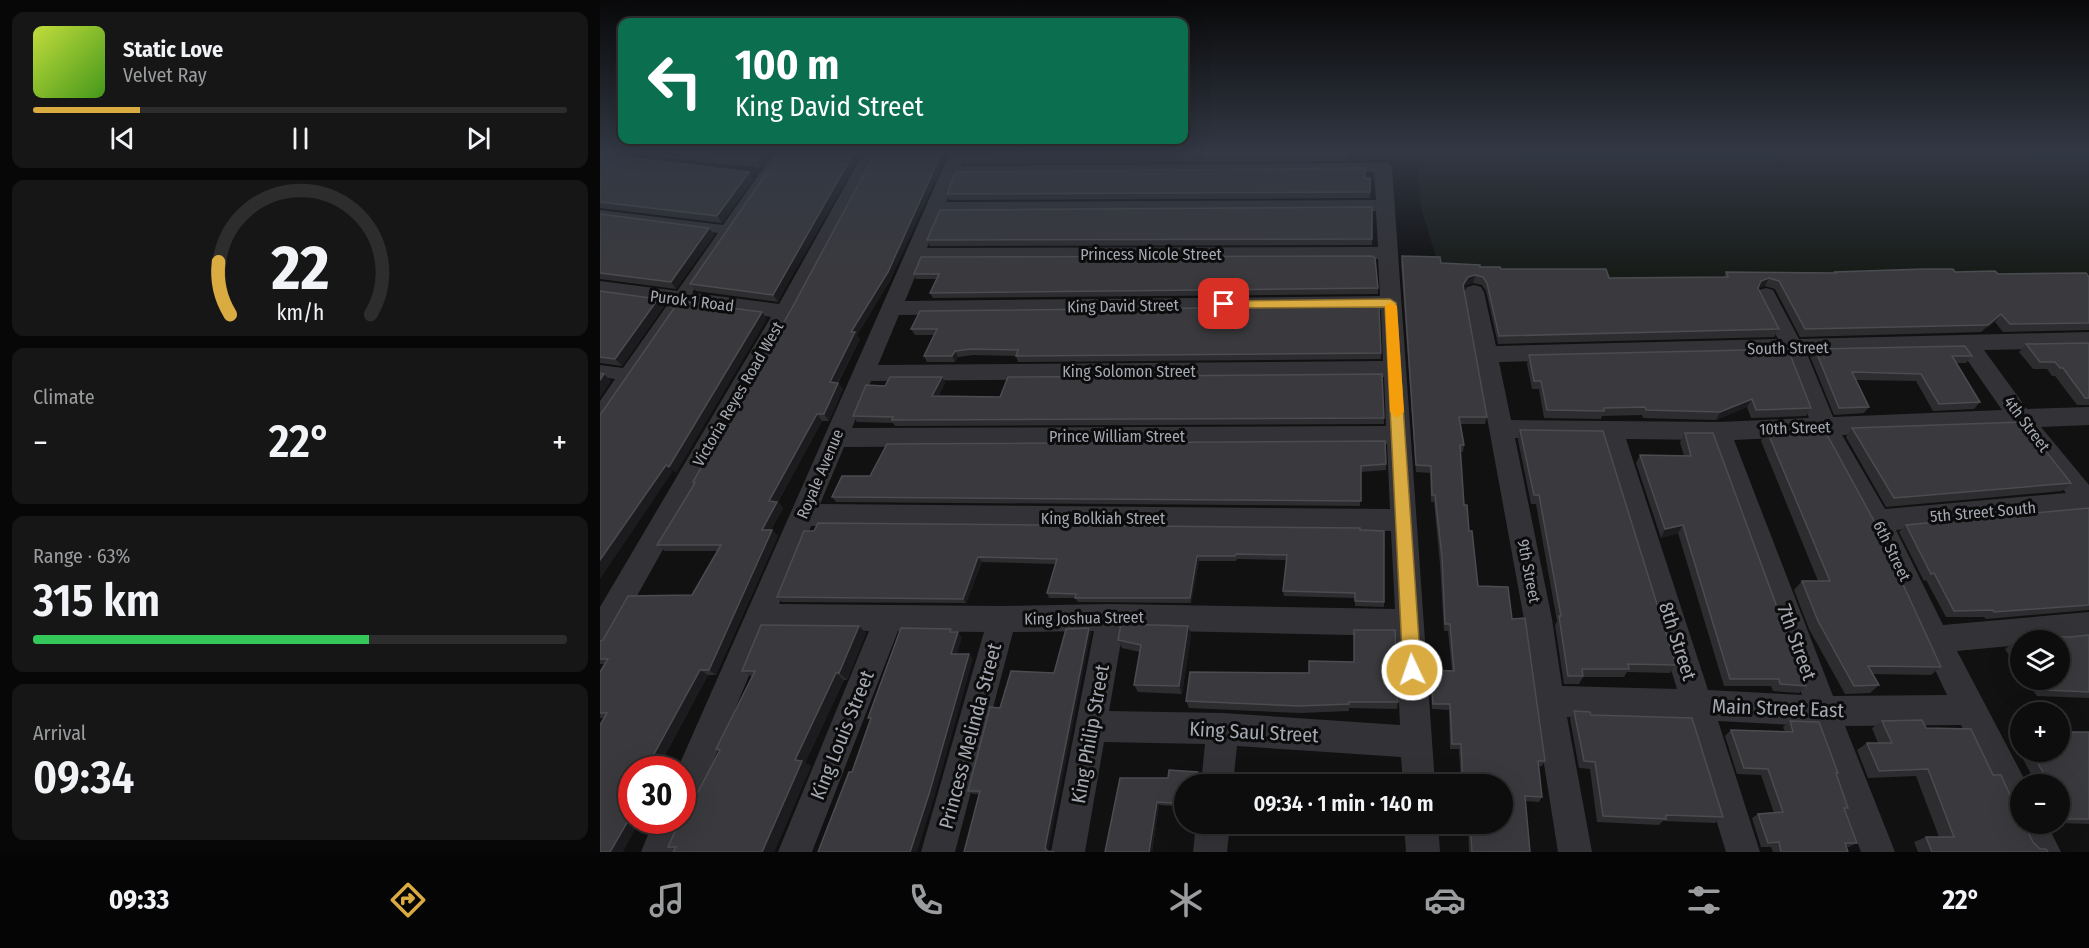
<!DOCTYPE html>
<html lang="en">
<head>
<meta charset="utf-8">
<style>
	body { margin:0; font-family:"Fira Sans Condensed",sans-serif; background:#161617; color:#f1f3f6; height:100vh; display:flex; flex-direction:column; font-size:22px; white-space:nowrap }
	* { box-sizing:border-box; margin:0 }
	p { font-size:20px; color:#9a9c9e }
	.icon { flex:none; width:33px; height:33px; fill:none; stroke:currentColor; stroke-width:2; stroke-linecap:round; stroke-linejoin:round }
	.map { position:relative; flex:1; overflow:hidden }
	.details { display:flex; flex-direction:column; gap:12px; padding:12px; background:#070708; width:600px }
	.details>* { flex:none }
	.hud { position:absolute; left:18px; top:18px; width:570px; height:126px; border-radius:12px; box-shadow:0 6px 24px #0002,0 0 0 2px #2d2d2e; background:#0b6e4f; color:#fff; overflow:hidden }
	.tools { position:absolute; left:1410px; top:630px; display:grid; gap:12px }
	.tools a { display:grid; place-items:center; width:60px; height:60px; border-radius:50%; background:#0d0d0e; box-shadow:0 6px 24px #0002,0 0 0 2px #2d2d2e; font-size:30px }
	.speed { position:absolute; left:18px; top:756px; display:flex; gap:12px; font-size:30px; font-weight:700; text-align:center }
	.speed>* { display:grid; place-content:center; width:78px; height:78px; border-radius:50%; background:#0d0d0e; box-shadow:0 6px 24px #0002,0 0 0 2px #2d2d2e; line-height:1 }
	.speed .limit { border:9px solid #d22; background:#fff; color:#111 }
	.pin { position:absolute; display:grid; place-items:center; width:51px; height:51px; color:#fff; margin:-26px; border-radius:12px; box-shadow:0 3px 9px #0006 }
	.me { position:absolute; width:66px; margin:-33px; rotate:357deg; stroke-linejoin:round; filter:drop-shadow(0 0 4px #0008) }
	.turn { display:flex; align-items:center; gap:21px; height:126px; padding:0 18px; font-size:27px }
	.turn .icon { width:78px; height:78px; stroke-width:2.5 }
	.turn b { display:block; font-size:42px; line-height:51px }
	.big { font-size:45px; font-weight:600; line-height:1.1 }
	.details .widget { flex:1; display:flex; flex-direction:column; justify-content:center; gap:9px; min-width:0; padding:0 21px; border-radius:12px; background:#161617 }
	.details .dial { align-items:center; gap:0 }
	.dial svg { height:156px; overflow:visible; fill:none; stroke:#2d2d2e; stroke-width:7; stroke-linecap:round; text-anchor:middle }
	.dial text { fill:#f1f3f6; stroke:none }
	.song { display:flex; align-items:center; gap:18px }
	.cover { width:72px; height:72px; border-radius:9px; background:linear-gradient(135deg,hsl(70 70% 55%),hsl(100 70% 35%)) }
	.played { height:6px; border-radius:3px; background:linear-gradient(90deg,#daab41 20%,#2d2d2e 20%) }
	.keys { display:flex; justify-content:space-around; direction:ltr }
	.heat { display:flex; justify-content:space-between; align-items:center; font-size:33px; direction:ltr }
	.charge { height:9px; border-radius:4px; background:linear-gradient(90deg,#34c759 63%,#2d2d2e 0) }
	.trip { position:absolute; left:574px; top:774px; width:339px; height:60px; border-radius:30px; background:#0d0d0e; box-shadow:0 6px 24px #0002,0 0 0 2px #2d2d2e; font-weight:600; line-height:60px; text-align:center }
	.tabs { display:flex; height:96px; justify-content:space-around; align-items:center; background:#050506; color:#9a9c9e }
	.tabs .icon { width:42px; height:42px }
	.tabs .active { color:#daab41 }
	.tabs b { font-size:27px; color:#f1f3f6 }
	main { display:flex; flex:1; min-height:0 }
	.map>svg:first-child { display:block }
</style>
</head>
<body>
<main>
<section class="details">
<div class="widget">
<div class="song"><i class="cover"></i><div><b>Static Love</b><p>Velvet Ray</p></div></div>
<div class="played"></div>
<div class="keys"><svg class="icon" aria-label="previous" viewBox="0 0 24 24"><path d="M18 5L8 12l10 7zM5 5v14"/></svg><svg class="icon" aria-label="pause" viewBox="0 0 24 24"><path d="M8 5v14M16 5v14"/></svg><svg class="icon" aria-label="next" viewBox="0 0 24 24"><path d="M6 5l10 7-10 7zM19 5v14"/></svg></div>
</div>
<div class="widget dial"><svg viewBox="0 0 100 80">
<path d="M14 69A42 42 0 1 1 86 69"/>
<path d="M14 69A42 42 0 0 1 8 42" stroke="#daab41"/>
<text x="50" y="56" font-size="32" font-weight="700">22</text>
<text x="50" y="72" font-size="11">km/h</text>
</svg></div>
<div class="widget"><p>Climate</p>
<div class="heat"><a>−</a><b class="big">22°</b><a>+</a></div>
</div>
<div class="widget"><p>Range · 63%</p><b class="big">315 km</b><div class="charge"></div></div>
<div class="widget"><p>Arrival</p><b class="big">09:34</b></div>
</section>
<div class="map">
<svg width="1489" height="852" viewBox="0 0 1489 852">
	<rect width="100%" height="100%" fill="#111112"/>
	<!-- green -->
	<path fill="#181c19" d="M817 152H1489V276L1161 281 841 274 820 204Z"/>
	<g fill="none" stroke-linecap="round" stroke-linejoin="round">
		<!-- pedestrian -->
		<path fill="#333337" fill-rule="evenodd" d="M175 152H187L6 420 0 422V401L15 379 0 377V365L23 368 118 233 0 218V210L123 225Z"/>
		<!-- minor -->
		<g fill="#333337" fill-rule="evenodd">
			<path d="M264 152H282L196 312 10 644 0 648V607L171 317 0 295V281L179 304Z"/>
			<path d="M350 152H366L361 166 789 163 792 167 835 784H803L801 757 637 746 633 784H601L605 744 504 742 485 852H451L494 631 413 632 355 852H321L384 632 298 631 212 852H178L269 631 168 630 94 808 85 811 89 820 75 852H41L54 820H82V770H77ZM774 172 776 200 346 202 357 176ZM776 211 778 247 327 248 341 214ZM778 259 780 296 305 301 322 260ZM781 310 783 361 278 365 299 315ZM784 377 786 426 252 428 271 381ZM787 444 790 509 220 504 244 447ZM211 526 791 531 795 609 511 604 402 606 179 604ZM523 630 796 636 800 725 623 713 509 711Z"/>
			<path d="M874 285 881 287 884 292 896 346 1178 339 1156 295 1159 290 1166 288 1173 290 1199 339 1489 332V348L1384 350 1427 409 1489 407V425L1441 427 1489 485V515L1484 513 1296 530 1343 625 1489 612V638L1460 641 1420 640V645L1357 651 1427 784H1420V824H1447L1461 852H1425L1412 824 1414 820 1408 818 1361 725 1245 726 1295 852H1261L1213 726 1118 721 1160 852H1126L1086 720 967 717 992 852H958L934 701 924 619 864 292 867 287ZM1361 351 1402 410 1233 417 1207 354ZM1185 355 1209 418 1119 422 911 420 899 362ZM1415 428 1466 493 1285 509 1242 435ZM1218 436 1267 527 1347 695 1233 696 1134 440ZM915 438 1001 439 1077 689 962 686 952 619ZM1026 439 1110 440 1202 695 1108 690Z"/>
			<path d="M596 824H630L627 852H593Z"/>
			<path d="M804 824H838L840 852H806Z"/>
		</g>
	</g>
	<!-- wall -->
	<g fill="#2d2d30">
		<path d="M11 152H172L161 168Z"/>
		<path d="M181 152 178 302 96 291 90 284Z"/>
		<path d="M748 152V161L364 164 362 157Z"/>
		<path d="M0 154 153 179 122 223 0 208Z"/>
		<path d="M765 178H770V198L349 200 347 194Z"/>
		<path d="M772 207V245L330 246 327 240Z"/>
		<path d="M0 214 109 228 114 235 76 289 0 279Z"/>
		<path d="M802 256 841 263 880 267 1009 278 1124 277 1126 272 1234 273 1235 272H1355L1489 277V330L1403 332 1395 322 1381 332 1200 337 1175 289 1165 286 1158 288 1179 329 1174 337 898 344 886 291 882 285 873 283 866 285 864 289 887 417 885 424H861L864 445 863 452H860L864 505 869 531 878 586 912 619 945 761 942 766H939L942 797 939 802 925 801 930 852H869L868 824H903V784H861L859 749H850L849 710 832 709 830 676 831 670 852 671 848 631H844L840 564 834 502H831L830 473 816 472 801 264Z"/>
		<path d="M321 257 778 288V294L333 298 330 293 337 279H316L314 274Z"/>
		<path d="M291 279 257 335 260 339 238 383 243 389 229 421H222L178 502 183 508 171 530 178 536 116 675H108L64 757 70 760 65 770H32L4 718H0V672L4 664H0V641L92 595 118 551H65L57 545 95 484 193 306Z"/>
		<path d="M0 291 64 306 22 366 0 363Z"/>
		<path d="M320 311 781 353V359L418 362 416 356 374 355 358 357 355 362H327L324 356 334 335H315L311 329Z"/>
		<path d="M1489 343V405H1477L1455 376H1452L1447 369H1433L1419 352 1426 344Z"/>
		<path d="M1215 349 1372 356 1366 363H1356L1380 402 1374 409 1333 411 1316 381 1256 380 1269 407 1264 413 1234 415 1210 356Z"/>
		<path d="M929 355 1211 408 1206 416 1151 418 1147 407 1116 420 1043 418 1042 415 1002 416 1001 419 944 418 939 389H932L927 364Z"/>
		<path d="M342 377 345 383 338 397 784 418V424L295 426 293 423 257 422 253 416 285 386Z"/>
		<path d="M1252 428 1471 483 1462 491 1286 507 1246 437Z"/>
		<path d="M920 430 1076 665 1070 673 1027 672 1024 677H983L979 684H964L955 625 957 621 936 504H931L918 440Z"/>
		<path d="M1167 431 1341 667 1331 675 1273 674 1279 685 1270 693 1245 694 1209 629 1194 590 1202 581H1218L1161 441Z"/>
		<path d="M1085 433 1206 686 1199 693 1173 691 1171 686H1124L1078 533 1061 538 1036 463 1040 455 1084 456 1080 442Z"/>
		<path d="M786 464V470L761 472 760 506 236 502 232 497 270 476Z"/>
		<path d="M1489 508V610L1386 619 1384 617H1346L1326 580 1324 581 1299 532 1306 525Z"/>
		<path d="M760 530 784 602V607L755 606V598L684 596 683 591 686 560 637 559 636 561H599L591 603 478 602 475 598H449L447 593 455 564 382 562 366 603 182 602 177 597 204 531Z"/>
		<path d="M489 628 491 633 364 852 379 794H373L368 791 400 708 454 673Z"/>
		<path d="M266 633 247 680H244L205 763 211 766 174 852H73L74 850 68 847 119 751 116 749 152 677 142 671Z"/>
		<path d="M591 634 582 694 538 692 534 685 540 652 522 648 518 640Z"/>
		<path d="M1489 635V698L1437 696 1426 680H1460V640H1425L1431 636 1470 637Z"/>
		<path d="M1414 642H1420V672L1405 649Z"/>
		<path d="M586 701 798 702 797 709 749 708V711L700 713 589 708Z"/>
		<path d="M974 711 991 715 1123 817 1115 823 1063 821 1059 825 997 822 990 769 979 768 970 719Z"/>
		<path d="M1190 721 1238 773 1236 775 1248 808 1245 810 1257 843 1249 847H1247L1248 852H1173L1171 847H1161L1152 818 1158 814 1174 813 1161 775 1137 774 1125 736 1131 730 1185 732 1183 727Z"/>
		<path d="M1282 721 1326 728 1393 775 1433 842 1440 849 1448 852H1318L1314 842 1326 837H1339L1316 776 1268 778 1257 750 1267 743H1278L1272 728Z"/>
		<path d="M1420 732V752H1460L1489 732V824L1460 823V784H1436L1412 737Z"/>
		<path d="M598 772 600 776 599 782 603 783 604 784H585V807L559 805 552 852H505L568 778Z"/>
	</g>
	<!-- shaded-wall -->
	<g fill="#1c1c1e">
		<path d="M164 152H172L161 168 157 161Z"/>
		<path d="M254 152H262L178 302 173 295Z"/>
		<path d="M342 152H348L291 279 257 335 260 339 234 389 230 382 251 332Z"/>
		<path d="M149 172 153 179 122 223 117 216Z"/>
		<path d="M109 228 114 235 76 289 71 282Z"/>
		<path d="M875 275 873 283 866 285 862 292 863 285 868 277Z"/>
		<path d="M1169 278 1165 286 1157 289 1161 281Z"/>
		<path d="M58 299 64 306 22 366 15 359Z"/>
		<path d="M162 312 167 319 76 473 69 467Z"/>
		<path d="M1401 314 1395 322 1381 332 1388 325Z"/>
		<path d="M355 351 358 357 355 362 352 356Z"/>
		<path d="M4 374 11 381 0 398V380Z"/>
		<path d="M342 377 345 383 335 402 332 396Z"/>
		<path d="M238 383 243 389 229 421 224 414Z"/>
		<path d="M1152 399 1147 407 1116 420 1120 412Z"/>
		<path d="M217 414 222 421 178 502 183 508 168 536 162 530 169 501Z"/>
		<path d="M66 465 73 471 0 579V560Z"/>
		<path d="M1083 525 1078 533 1061 538 1065 529Z"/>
		<path d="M172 530 178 536 116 675 109 670Z"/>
		<path d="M597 556 599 561 591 603 590 598Z"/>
		<path d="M378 557 382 562 366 603 363 599Z"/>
		<path d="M259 626 266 633 247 680 239 673Z"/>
		<path d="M588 626 591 634 582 694 579 686Z"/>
		<path d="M489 628 491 633 448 852 445 848Z"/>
		<path d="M358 632 362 637 356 659 351 654Z"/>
		<path d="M369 654 373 659 334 798 317 852H310Z"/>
		<path d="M100 670 108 675 64 757 70 760 65 770H54L53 756Z"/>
		<path d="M236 673 244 680 205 763 211 766 174 852H162L195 760Z"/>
		<path d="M557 802 559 805 552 852H549Z"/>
		<path d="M32 814V820H40L23 852H10Z"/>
	</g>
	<!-- building -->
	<g fill="#3a3a3e" stroke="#4a4c50" stroke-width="1.5">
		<path d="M69 152H164L157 161Z"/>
		<path d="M181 152H254L173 295 90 284Z"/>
		<path d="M276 152H342L288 272 251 332H255L230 382 238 383 224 414H217L169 501 177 502 162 530H172L109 670H100L53 756H61L54 770H32V814L10 852H0V725L7 713H0V672L8 659H0V641L3 640 28 596 92 595 121 545H57L95 483 93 482 193 306Z"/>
		<path d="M363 152H748V154L362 157Z"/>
		<path d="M0 154 149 172 117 216 0 202Z"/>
		<path d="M765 168V178H770V192L347 194 356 172Z"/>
		<path d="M772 207V239L327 240 340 210Z"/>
		<path d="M0 214 109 228 71 282 0 273Z"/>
		<path d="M772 256 775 258 778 288 330 293 339 274H314L321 257Z"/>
		<path d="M802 256 840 257 841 263 880 265V267H900L901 269H1006L1009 278 1128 277 1126 272 1236 273 1235 272 1324 269H1353L1355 272 1395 271 1398 274 1486 273 1489 277V323L1410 324 1401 314 1388 325 1205 329 1179 281 1169 278 1161 281 1158 288 1179 329 899 336 887 283 883 277 875 275 868 277 863 285 887 417H859L864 445H860L864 505H867L869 531H872L878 586 908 587 912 619 925 618 945 761H938L942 797 925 796 930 852H872L870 824H903V784H863L861 744H852L850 704H833L831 670 854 671 850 624H845L842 557 835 495H832L831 466 816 465Z"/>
		<path d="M0 291 58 299 15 359 0 357Z"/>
		<path d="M79 301 162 312 69 467 66 465 0 560V415Z"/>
		<path d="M779 306 781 353 416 356 418 350 371 349 355 351 352 356H324L337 329H311L320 311Z"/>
		<path d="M1489 343V398H1485L1463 368H1460L1455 362H1440L1426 344Z"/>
		<path d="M1365 346 1372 356H1352L1380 402 1339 404 1321 374 1252 372 1269 407 1239 408 1215 349Z"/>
		<path d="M1188 349 1211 408 1156 410 1152 399 1120 412 1046 410 1045 407 1004 408V411L947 410 941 381H934L929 355Z"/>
		<path d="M0 373 4 374 0 380Z"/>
		<path d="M782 374 784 418 292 420 293 417 253 416 266 385 285 386 290 377H342L332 396 400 397 408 377Z"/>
		<path d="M1423 422 1471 483 1294 498 1252 428Z"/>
		<path d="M1224 429 1273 519 1341 667 1268 666 1279 685 1254 686 1218 621 1202 581H1230L1167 431Z"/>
		<path d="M920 430 1003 431 1076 665 1028 664 1029 669H982L983 676H968L959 616H961L939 495H934Z"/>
		<path d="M1085 433H1113L1206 686 1180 684 1179 679H1130L1083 525 1065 529 1040 455 1091 456Z"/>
		<path d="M785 441 786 464 761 466V501L232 497 242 476H270L287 444Z"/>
		<path d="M1489 508V605L1394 612 1393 610 1354 611 1334 573 1331 574 1306 525Z"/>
		<path d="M218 523 760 528V530L784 531V602L755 601V593L683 591 687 555 636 554 635 556H597L590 598H475L476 594 447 593 457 559 378 557 363 599 177 597 204 531H214Z"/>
		<path d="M521 624 588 626 579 686 534 685 541 645 518 640Z"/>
		<path d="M161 625 259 626 239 673H236L195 760 202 761 162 852H73L76 847H68L80 820H82V815L87 805H91L120 750 116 749 155 671H142Z"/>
		<path d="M301 628 351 629 350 632H358L351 654H369L329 794 310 852H218L249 772H252L271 718H268Z"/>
		<path d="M489 628 445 848 447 851 455 852H364L380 791H368L390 707 400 708 411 671 454 673 466 629Z"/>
		<path d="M754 630H795L798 702H749V704L699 706 586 701 590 672 709 673V661L754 662Z"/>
		<path d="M1489 635V692L1446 690 1439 680H1460V640H1430L1431 636 1470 637Z"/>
		<path d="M1414 642H1420V652Z"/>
		<path d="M974 711 990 712 991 715 1092 718 1123 817 1066 815V819L1003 816 995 762 984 761Z"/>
		<path d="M1322 720 1326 728 1371 729 1393 775H1401L1420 817V824H1424L1433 842 1440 849H1446L1448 852H1332L1326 837H1354L1328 769 1279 771 1267 743H1292L1282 721Z"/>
		<path d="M1190 721 1219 722 1238 773H1236L1248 808H1244L1257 843H1245L1248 852H1181L1179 842 1168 843 1158 814 1183 812 1168 769 1144 768 1131 730 1193 732Z"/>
		<path d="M1460 732H1489V819H1467L1460 804V784H1449L1432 752H1460Z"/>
		<path d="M569 770 598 772V782L603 783V784H585V804L557 802 549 852H505L520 778H568Z"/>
	</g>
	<!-- sky -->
	<linearGradient id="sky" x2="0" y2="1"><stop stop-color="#09090a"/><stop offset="0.56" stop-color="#323844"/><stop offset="1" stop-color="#323844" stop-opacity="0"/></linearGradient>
	<rect width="1489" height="271" fill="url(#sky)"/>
	<!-- route -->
	<path fill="#daab41" stroke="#8e6f2a" stroke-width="1.5" d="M790 299 796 303 821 670 818 676 812 679 806 676 803 670 785 307 624 308 618 304 624 301Z"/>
	<!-- slow -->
	<path fill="#f59e0b" d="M791 302 797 306 804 412 797 418 790 412 785 306Z"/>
	<g text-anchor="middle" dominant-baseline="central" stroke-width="6" stroke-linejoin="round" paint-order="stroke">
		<!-- street labels -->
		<g font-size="16" fill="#a4a8b1" stroke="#0c0c0d">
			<text x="551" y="254">Princess Nicole Street</text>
			<text transform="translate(92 301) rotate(7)">Purok 1 Road</text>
			<text transform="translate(523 306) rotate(-1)">King David Street</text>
			<text transform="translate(1188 348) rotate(-1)">South Street</text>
			<text x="529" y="371">King Solomon Street</text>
			<text transform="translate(138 394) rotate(-60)">Victoria Reyes Road West</text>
			<text transform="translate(1427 424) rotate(53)">4th Street</text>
			<text transform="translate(1195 428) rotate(-2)">10th Street</text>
			<text x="517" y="436">Prince William Street</text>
			<text transform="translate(220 474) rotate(-67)">Royale Avenue</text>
			<text transform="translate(1383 512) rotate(-5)">5th Street South</text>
			<text x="503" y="518">King Bolkiah Street</text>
			<text transform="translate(1292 551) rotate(64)">6th Street</text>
			<text transform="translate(929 571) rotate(79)">9th Street</text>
			<text transform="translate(484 618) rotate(-1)">King Joshua Street</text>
		</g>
		<!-- near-street labels -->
		<g font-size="20" fill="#a4a8b1" stroke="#0c0c0d">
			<text transform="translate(1078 641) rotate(72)">8th Street</text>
			<text transform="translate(1197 642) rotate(70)">7th Street</text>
			<text transform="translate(1178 708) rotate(2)">Main Street East</text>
			<text transform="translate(654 732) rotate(3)">King Saul Street</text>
			<text transform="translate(490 734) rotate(-80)">King Philip Street</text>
			<text transform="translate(242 735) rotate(-68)">King Louis Street</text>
			<text transform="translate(370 736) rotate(-75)">Princess Melinda Street</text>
		</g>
	</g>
</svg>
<div class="tools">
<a><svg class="icon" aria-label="layers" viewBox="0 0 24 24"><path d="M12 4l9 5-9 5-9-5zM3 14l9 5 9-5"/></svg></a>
<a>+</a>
<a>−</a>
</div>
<div class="speed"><div class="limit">30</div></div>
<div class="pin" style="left:624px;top:304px;background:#d93025"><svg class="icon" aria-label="arrive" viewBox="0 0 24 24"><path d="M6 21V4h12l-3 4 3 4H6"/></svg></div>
<svg class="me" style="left:812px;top:670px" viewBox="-20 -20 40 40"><circle r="17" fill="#daab41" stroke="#fff" stroke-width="3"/><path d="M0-11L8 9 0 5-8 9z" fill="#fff"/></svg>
<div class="trip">09:34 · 1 min · 140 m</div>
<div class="hud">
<div class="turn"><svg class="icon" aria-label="left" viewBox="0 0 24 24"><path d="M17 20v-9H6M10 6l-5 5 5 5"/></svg><div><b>100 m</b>King David Street</div></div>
</div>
</div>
</main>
<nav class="tabs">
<b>09:33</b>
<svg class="icon active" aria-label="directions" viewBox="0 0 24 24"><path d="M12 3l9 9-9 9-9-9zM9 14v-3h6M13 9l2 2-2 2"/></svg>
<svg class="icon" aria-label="music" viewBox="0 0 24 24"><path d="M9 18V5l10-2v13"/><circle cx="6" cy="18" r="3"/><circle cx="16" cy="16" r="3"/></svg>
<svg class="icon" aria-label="phone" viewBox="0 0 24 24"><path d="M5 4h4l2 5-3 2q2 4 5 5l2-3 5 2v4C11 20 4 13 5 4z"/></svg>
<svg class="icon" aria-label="climate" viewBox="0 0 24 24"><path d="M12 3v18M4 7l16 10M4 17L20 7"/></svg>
<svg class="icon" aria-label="car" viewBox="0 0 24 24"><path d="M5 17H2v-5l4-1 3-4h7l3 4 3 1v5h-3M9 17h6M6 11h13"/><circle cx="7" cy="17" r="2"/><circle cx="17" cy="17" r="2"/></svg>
<svg class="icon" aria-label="filters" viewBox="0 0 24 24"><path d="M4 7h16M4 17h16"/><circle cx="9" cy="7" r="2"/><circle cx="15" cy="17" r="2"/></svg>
<b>22°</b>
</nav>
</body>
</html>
